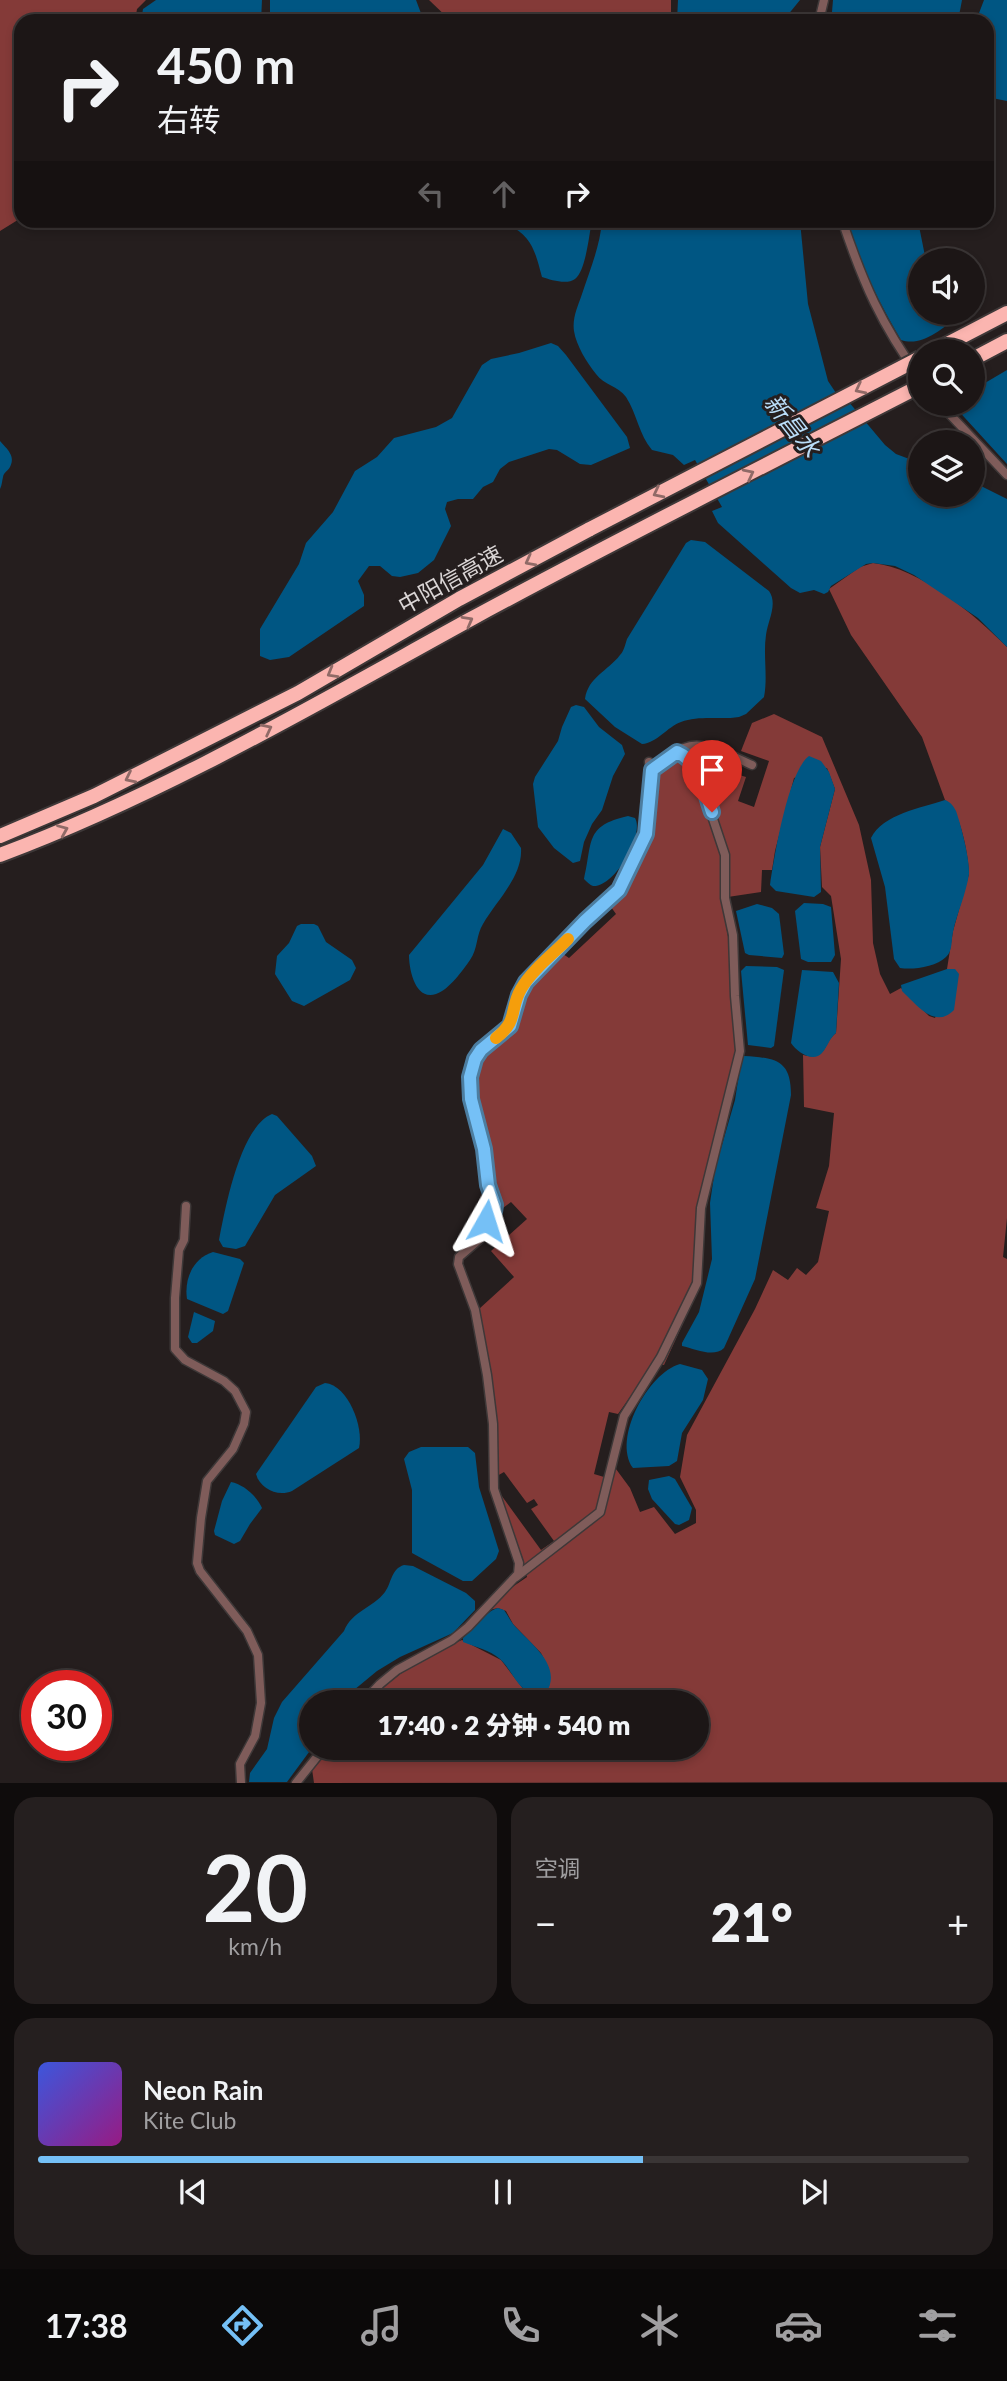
<!DOCTYPE html>
<html lang="zh">
<head>
<meta charset="utf-8">
<style>
	body { margin:0; font-family:Lato,"Noto Sans SC",sans-serif; background:#251f1f; color:#f1f3f6; height:100vh; display:flex; flex-direction:column; font-size:26px; white-space:nowrap }
	* { box-sizing:border-box; margin:0 }
	p { font-size:23px; color:#a09fa1 }
	.icon { flex:none; width:38px; height:38px; fill:none; stroke:currentColor; stroke-width:2; stroke-linecap:round; stroke-linejoin:round }
	.map { position:relative; height:1783px; overflow:hidden }
	.sheet { display:flex; flex-direction:column; gap:14px; padding:14px; background:#0f0c0c; flex:1 }
	.sheet>* { flex:none }
	.banner { position:absolute; left:14px; top:14px; width:980px; height:214px; border-radius:21px; box-shadow:0 4px 10px #0003,0 0 0 2px #3a3535; background:#1c1616; color:#f1f3f6; overflow:hidden }
	.buttons { position:absolute; left:908px; top:248px; display:grid; gap:14px }
	.buttons a { display:grid; place-items:center; width:77px; height:77px; border-radius:50%; background:#1c1616; box-shadow:0 4px 10px #0003,0 0 0 2px #3a3535; font-size:35px }
	.speed { position:absolute; left:21px; top:1670px; display:flex; gap:14px; font-size:35px; font-weight:700; text-align:center }
	.speed>* { display:grid; place-content:center; width:91px; height:91px; border-radius:50%; background:#1c1616; box-shadow:0 4px 10px #0003,0 0 0 2px #3a3535; line-height:1 }
	.speed .limit { border:10px solid #d22; background:#fff; color:#111 }
	.pin { position:absolute; display:grid; place-items:center; width:60px; height:60px; color:#fff; margin:-72px -30px; border-radius:50% 50% 50% 0; rotate:-45deg; box-shadow:0 0 7px #0007 }
	.pin .icon { rotate:45deg }
	.me { position:absolute; width:77px; margin:-38px; rotate:6deg; stroke-linejoin:round; filter:drop-shadow(0 0 5px #0008) }
	.turn { display:flex; align-items:center; gap:24px; height:147px; padding:0 28px; font-size:32px }
	.turn .icon { width:91px; height:91px; stroke-width:2.5 }
	.turn b { display:block; font-size:49px; line-height:60px }
	.lanes { display:flex; align-items:center; height:66px; padding:0 28px; background:#0003; justify-content:center; gap:35px; direction:ltr }
	.lanes .off { opacity:.35 }
	.big { font-size:52px; font-weight:800; line-height:1.1 }
	.sheet .tile { flex:1; display:flex; flex-direction:column; justify-content:center; gap:10px; min-width:0; padding:0 24px; border-radius:21px; background:#251f1f }
	.sheet .dial { align-items:center; gap:0 }
	.dial b { font-size:91px; line-height:1 }
	.song { display:flex; align-items:center; gap:21px }
	.cover { width:84px; height:84px; border-radius:10px; background:linear-gradient(135deg,hsl(230 70% 55%),hsl(310 70% 35%)) }
	.played { height:7px; border-radius:4px; background:linear-gradient(90deg,#75c0f6 65%,#3a3535 65%) }
	.keys { display:flex; justify-content:space-around; direction:ltr }
	.heat { display:flex; justify-content:space-between; align-items:center; font-size:38px; direction:ltr }
	.sheet .tiles { flex:1; display:grid; gap:14px; grid-template-columns:1fr 1fr }
	.tile:last-child { grid-column:span 2 }
	.trip { position:absolute; left:299px; top:1690px; width:410px; height:70px; border-radius:35px; background:#1c1616; box-shadow:0 4px 10px #0003,0 0 0 2px #3a3535; font-weight:800; line-height:70px; text-align:center }
	.tabs { display:flex; height:112px; justify-content:space-around; align-items:center; background:#0b0909; color:#a09fa1 }
	.tabs .icon { width:49px; height:49px }
	.tabs .current { color:#75c0f6 }
	.tabs b { font-size:32px; color:#f1f3f6 }
	.map>svg:first-child { display:block }
</style>
</head>
<body>
<div class="map">
<svg width="1007" height="1783" viewBox="0 0 1007 1783">
	<rect width="100%" height="100%" fill="#251e1e"/>
	<!-- forest -->
	<g fill="#843a38" fill-rule="evenodd">
		<path d="M0 0H146L137 9 135 21H21V218L0 231Z"/>
		<path d="M429 0H671V21H451Z"/>
		<path d="M91 221V220L176 221C153 230 114 231 91 221Z"/>
		<path d="M873 563C920 568 975 615 1007 647V1218L1003 1257 1007 1259V1782L314 1783 312 1769 327 1748H696V1703H367C395 1675 425 1654 462 1640L501 1660 524 1690 534 1695 549 1669 541 1653 513 1624 506 1611 498 1608 489 1610 505 1592 527 1577 523 1559 496 1488 541 1550 554 1541 531 1509 538 1505 534 1499 527 1503 504 1472 497 1476 496 1417 479 1309 514 1277 491 1251 527 1219 511 1202 503 1208 488 1176 476 1111 473 1082 477 1064 485 1052 510 1030 522 997 531 983 560 952 569 958 616 914 611 907 618 900 649 839 659 769 677 756 746 777 738 801 754 807 769 761 741 751 752 723 774 714 822 737 859 825 871 880 873 943 880 974 890 994 901 988 929 1016 935 1018 955 969H947L953 931 969 874C969 857 960 808 945 800L922 737 851 635 829 589 860 567ZM827 768 835 789 820 847 822 887 831 896 841 959 836 1033C822 1044 828 1061 803 1055L804 1107 834 1113 829 1166 816 1208 829 1211 818 1262 806 1275 797 1268 788 1280 773 1270 755 1309 687 1435 680 1477 696 1510V1523L675 1534 654 1507 640 1512 630 1488 616 1469 604 1477 594 1474 609 1412 618 1414 654 1363 664 1365 701 1284 704 1208 736 1051 732 959 721 898 761 892 762 870H772L775 851 794 778Z"/>
	</g>
	<!-- water -->
	<g fill="#005683">
		<path d="M156 0H262L261 21H141L143 9Z"/>
		<path d="M270 0H416L422 16 426 21H270Z"/>
		<path d="M678 0H800L787 16 786 21H677Z"/>
		<path d="M833 0H962L958 21H842L832 12Z"/>
		<path d="M984 0H1007V101L987 97V21H976Z"/>
		<path d="M506 220 592 221C589 234 586 271 575 279 567 285 551 280 542 277 535 251 532 235 505 223Z"/>
		<path d="M602 221H800L808 304 828 381 836 393 848 401 885 445 896 454 920 463V495H973V482L1007 499V647L978 618 914 575 895 566 873 563 866 564 831 586 828 592 824 594 814 590 800 593 791 588 718 523 712 511 722 507 695 460 684 465 673 455 652 450C639 435 637 414 626 397 618 386 604 385 596 374 587 363 576 345 574 331 572 318 578 306 582 294 590 270 600 246 602 221Z"/>
		<path d="M846 221H918L926 261H920V313H958L957 318C941 329 922 347 901 340 879 303 859 262 846 221Z"/>
		<path d="M551 343 558 346 566 355 627 437 630 448 591 465 580 464 557 450 549 449 509 462 500 469 493 482 483 487 473 499H458L447 502 445 509 451 526 434 560 418 573 400 577 392 576 380 566H369L358 581 364 595V606L289 657 270 660 260 656V629L299 564 306 543 333 512 355 471 377 457 394 438 436 427 452 418 482 365 491 359 519 353Z"/>
		<path d="M1007 370V464L954 406V404H973V390Z"/>
		<path d="M0 441C7 449 16 456 10 467 7 472 4 472 3 477 2 481 2 485 0 489Z"/>
		<path d="M691 540 705 542 769 591C778 604 768 620 766 635 763 655 768 677 764 697L746 714 739 717C721 720 699 715 681 722 667 727 657 743 642 744L615 727 585 699C588 677 608 671 620 655 624 651 625 645 627 639L686 543Z"/>
		<path d="M576 705 584 707 599 727 622 745 625 754 613 776 602 810 592 824 584 842 580 861 573 863 554 848 538 827 533 784 535 777 558 741 562 727 571 707Z"/>
		<path d="M809 756 821 761 829 772 835 789 820 847 821 892 814 897 776 891 770 885C774 858 788 771 809 756Z"/>
		<path d="M945 800C950 802 953 805 956 811 961 825 970 860 969 874 966 894 957 913 953 932 951 940 953 951 946 957 936 967 913 970 900 968L894 959 885 887 871 838C883 814 921 808 945 800Z"/>
		<path d="M628 816 635 818C645 835 614 888 593 886 590 885 587 882 584 879 593 842 584 826 628 816Z"/>
		<path d="M503 829 511 833 521 848C523 876 497 900 483 924 476 935 478 949 470 960 463 970 449 990 436 994 415 1001 409 969 409 955L483 865Z"/>
		<path d="M804 903 823 904 831 907 835 955 831 962H808L801 959 795 911Z"/>
		<path d="M757 904 772 908 779 914 784 954 782 958 749 955 745 953 736 911Z"/>
		<path d="M301 924H314L318 926 326 942 352 960 356 968 350 980 304 1006 292 1001 275 974 277 956 289 943 297 926Z"/>
		<path d="M746 966 777 967 784 970 774 1046 771 1048 748 1045 741 971Z"/>
		<path d="M947 969H955L959 974 954 1010C935 1030 916 1004 902 991L901 985Z"/>
		<path d="M802 970 833 972 839 983 836 1033C829 1039 828 1046 822 1053 813 1063 797 1052 791 1043Z"/>
		<path d="M744 1056C776 1058 791 1060 791 1095L755 1279 724 1348C714 1358 695 1349 682 1346V1343L699 1312 712 1259 710 1203 715 1169 735 1100 741 1061Z"/>
		<path d="M272 1114 277 1116 312 1156 316 1166 275 1195 245 1246 236 1249 223 1247 219 1240C225 1209 240 1127 272 1114Z"/>
		<path d="M213 1252 240 1259 244 1263 228 1311 223 1314 187 1299C184 1279 193 1258 213 1252Z"/>
		<path d="M194 1312 215 1321 213 1331 197 1343H192L188 1337Z"/>
		<path d="M680 1364 702 1370 708 1379 703 1400 682 1433 677 1461 669 1466 633 1468C612 1439 648 1373 680 1364Z"/>
		<path d="M325 1383C348 1385 364 1427 359 1448L292 1491C278 1497 260 1489 256 1474L316 1387Z"/>
		<path d="M421 1447H468L475 1453 479 1487 499 1551 496 1559 472 1581H463L412 1553V1490L404 1459 409 1452Z"/>
		<path d="M669 1476 675 1479 692 1508 689 1520 679 1525 675 1524 652 1499 648 1489 649 1480Z"/>
		<path d="M231 1482C243 1484 257 1496 262 1508L250 1524 240 1541 234 1544 215 1535 214 1531 222 1501Z"/>
		<path d="M404 1565 413 1566 466 1593 475 1601V1610L453 1633 400 1657 377 1671 354 1690 344 1703H312V1748L287 1782H249L250 1773 267 1749 274 1718 282 1702 344 1631C352 1611 373 1608 385 1592 392 1582 391 1569 404 1565Z"/>
		<path d="M498 1608 504 1610C507 1614 510 1620 513 1624 528 1642 564 1665 546 1693 520 1700 515 1673 500 1659 490 1650 475 1647 463 1642V1638C473 1629 486 1611 498 1608Z"/>
	</g>
	<g fill="none" stroke-linecap="round" stroke-linejoin="round">
		<defs>
			<g id="street">
				<path d="M819 21 824 0"/>
				<path d="M842 220C863 283 881 324 920 378"/>
				<path d="M940 404 1007 475"/>
				<path d="M652 770C662 763 672 753 684 748 705 739 733 757 752 765"/>
				<path d="M186 1206 184 1240 179 1250 175 1298V1349L185 1360 224 1381 235 1391 246 1412 244 1424 233 1449 207 1481 201 1518 197 1563 200 1571 247 1631 258 1655 261 1703 255 1736 240 1764 241 1783"/>
				<path d="M516 1577 600 1512 624 1416 661 1357 697 1283 701 1208 740 1051 735 996 733 935 725 898V855L695 765 689 758 677 752"/>
				<path d="M362 1703 380 1684 397 1670 452 1640 468 1627 518 1574 519 1563 494 1489 493 1424 487 1375 475 1310 458 1264 459 1257 481 1238 486 1221 494 1212 495 1205 488 1185 484 1149 471 1099 470 1077 475 1059 486 1045 510 1026 519 995 526 982 585 921 619 890 646 834 652 779 649 762"/>
				<path d="M296 1783 324 1748"/>
			</g>
			<g id="highway">
				<path d="M932 352 1007 313"/>
				<path d="M973 359 1007 341"/>
				<path d="M0 836 94 796 298 693 459 599 590 529"/>
				<path d="M0 855C161 795 318 703 469 620 618 539 770 463 920 386"/>
			</g>
		</defs>
		<!-- street casing -->
		<use href="#street" stroke="#3e3838" stroke-width="11"/>
		<!-- highway casing -->
		<use href="#highway" stroke="#3e3838" stroke-width="18"/>
		<!-- street -->
		<use href="#street" stroke="#7f5c5a" stroke-width="8"/>
		<!-- highway -->
		<use href="#highway" stroke="#fbb5b0" stroke-width="14"/>
		<defs>
			<path id="highway-bridge" d="M590 529 920 358"/>
		</defs>
		<!-- highway-bridge casing -->
		<use href="#highway-bridge" stroke="#3e3838" stroke-width="18" stroke-linecap="butt"/>
		<!-- highway-bridge -->
		<use href="#highway-bridge" stroke="#fbb5b0" stroke-width="14"/>
	</g>
	<!-- one-way arrows -->
	<defs><path id="oneway-chevron" d="M-2-3.5L2.5 0L-2 3.5" fill="none" stroke-width="1.6" stroke-linecap="round" stroke-linejoin="round" transform="scale(1.75)"/></defs>
	<g stroke="#906a67">
		<use href="#oneway-chevron" transform="translate(860 389) rotate(153)"/>
		<use href="#oneway-chevron" transform="translate(749 474) rotate(-27)"/>
		<use href="#oneway-chevron" transform="translate(658 493) rotate(153)"/>
		<use href="#oneway-chevron" transform="translate(530 561) rotate(152)"/>
		<use href="#oneway-chevron" transform="translate(468 621) rotate(-29)"/>
		<use href="#oneway-chevron" transform="translate(332 673) rotate(150)"/>
		<use href="#oneway-chevron" transform="translate(267 729) rotate(-27)"/>
		<use href="#oneway-chevron" transform="translate(130 778) rotate(154)"/>
		<use href="#oneway-chevron" transform="translate(63 830) rotate(-23)"/>
	</g>
	<g fill="none" stroke-linecap="round" stroke-linejoin="round">
		<defs>
			<path id="route" d="M486 1221 494 1212 495 1205 488 1185 484 1149 471 1099 470 1077 475 1059 481 1050 510 1026 519 995 526 982 585 921 619 890 646 834 652 770 677 752C700 762 704 789 712 812"/>
		</defs>
		<!-- route casing -->
		<use href="#route" stroke="#4c7da0" stroke-width="18"/>
		<!-- route -->
		<use href="#route" stroke="#75c0f6" stroke-width="12"/>
		<!-- slow -->
		<path stroke="#f59e0b" stroke-width="12" d="M496 1038C519 1020 509 1010 521 989 532 970 553 954 568 939"/>
	</g>
	<g text-anchor="middle" dominant-baseline="central" stroke-width="6" stroke-linejoin="round" paint-order="stroke">
		<!-- street labels -->
		<g font-size="23" fill="#dad5d5" stroke="#251e1e">
			<text transform="translate(450 579) rotate(-29)">中阳信高速</text>
		</g>
		<!-- water labels -->
		<g font-size="24" font-style="italic" fill="#baddf8" stroke="#251e1e">
			<text transform="translate(793 425) rotate(52)">新昌水</text>
		</g>
	</g>
</svg>
<div class="buttons">
<a><svg class="icon" aria-label="sound" viewBox="0 0 24 24"><path d="M4 9h4l5-4v14l-5-4H4zM17 9q2 3 0 6"/></svg></a>
<a><svg class="icon" aria-label="search" viewBox="0 0 24 24"><circle cx="10" cy="10" r="6"/><path d="M15 15l6 6"/></svg></a>
<a><svg class="icon" aria-label="layers" viewBox="0 0 24 24"><path d="M12 4l9 5-9 5-9-5zM3 14l9 5 9-5"/></svg></a>
</div>
<div class="speed"><div class="limit">30</div></div>
<div class="pin" style="left:712px;top:812px;background:#d93025"><svg class="icon" aria-label="arrive" viewBox="0 0 24 24"><path d="M6 21V4h12l-3 4 3 4H6"/></svg></div>
<svg class="me" style="left:486px;top:1221px" viewBox="-20 -20 40 40"><path d="M0-17L14 15 0 8-14 15z" fill="#75c0f6" stroke="#fff" stroke-width="4"/></svg>
<div class="trip">17:40 · 2 分钟 · 540 m</div>
<div class="banner">
<div class="turn"><svg class="icon" aria-label="right" viewBox="0 0 24 24"><path d="M7 20v-9h11M14 6l5 5-5 5"/></svg><div><b>450 m</b>右转</div></div>
<div class="lanes"><svg class="icon off" aria-label="left" viewBox="0 0 24 24"><path d="M17 20v-9H6M10 6l-5 5 5 5"/></svg><svg class="icon off" aria-label="ahead" viewBox="0 0 24 24"><path d="M12 20V5M6 11l6-6 6 6"/></svg><svg class="icon" aria-label="right" viewBox="0 0 24 24"><path d="M7 20v-9h11M14 6l5 5-5 5"/></svg></div>
</div>
</div>
<section class="sheet">
<div class="tiles">
<div class="tile dial"><b>20</b><p>km/h</p></div>
<div class="tile"><p>空调</p>
<div class="heat"><a>−</a><b class="big">21°</b><a>+</a></div>
</div>
<div class="tile">
<div class="song"><i class="cover"></i><div><b>Neon Rain</b><p>Kite Club</p></div></div>
<div class="played"></div>
<div class="keys"><svg class="icon" aria-label="previous" viewBox="0 0 24 24"><path d="M18 5L8 12l10 7zM5 5v14"/></svg><svg class="icon" aria-label="pause" viewBox="0 0 24 24"><path d="M8 5v14M16 5v14"/></svg><svg class="icon" aria-label="next" viewBox="0 0 24 24"><path d="M6 5l10 7-10 7zM19 5v14"/></svg></div>
</div>
</div>
</section>
<nav class="tabs">
<b>17:38</b>
<svg class="icon current" aria-label="directions" viewBox="0 0 24 24"><path d="M12 3l9 9-9 9-9-9zM9 14v-3h6M13 9l2 2-2 2"/></svg>
<svg class="icon" aria-label="music" viewBox="0 0 24 24"><path d="M9 18V5l10-2v13"/><circle cx="6" cy="18" r="3"/><circle cx="16" cy="16" r="3"/></svg>
<svg class="icon" aria-label="phone" viewBox="0 0 24 24"><path d="M5 4h4l2 5-3 2q2 4 5 5l2-3 5 2v4C11 20 4 13 5 4z"/></svg>
<svg class="icon" aria-label="climate" viewBox="0 0 24 24"><path d="M12 3v18M4 7l16 10M4 17L20 7"/></svg>
<svg class="icon" aria-label="car" viewBox="0 0 24 24"><path d="M5 17H2v-5l4-1 3-4h7l3 4 3 1v5h-3M9 17h6M6 11h13"/><circle cx="7" cy="17" r="2"/><circle cx="17" cy="17" r="2"/></svg>
<svg class="icon" aria-label="filters" viewBox="0 0 24 24"><path d="M4 7h16M4 17h16"/><circle cx="9" cy="7" r="2"/><circle cx="15" cy="17" r="2"/></svg>
</nav>
</body>
</html>
